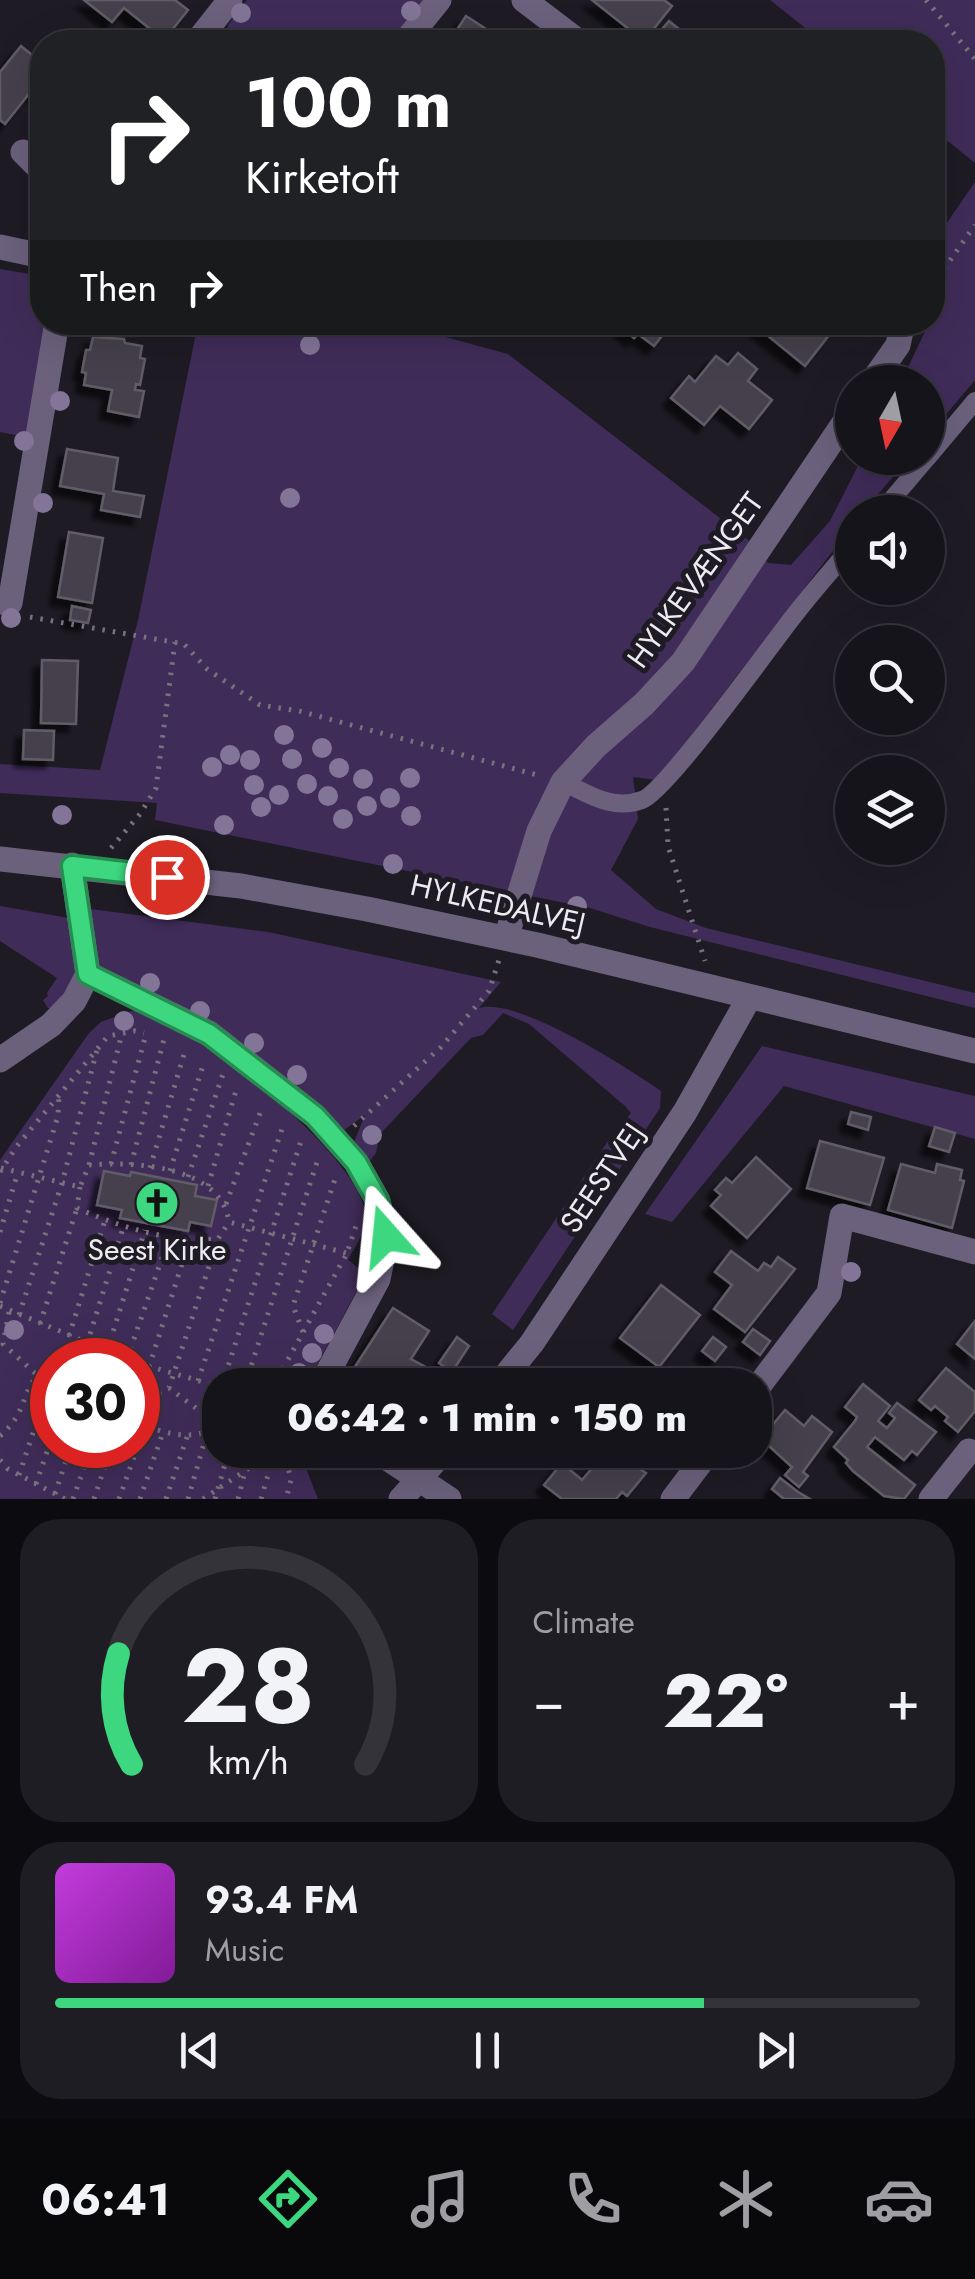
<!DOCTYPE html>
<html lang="en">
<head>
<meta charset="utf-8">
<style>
	body { margin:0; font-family:Jost,sans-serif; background:#1f1d24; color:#f1f3f6; height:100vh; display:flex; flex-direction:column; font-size:38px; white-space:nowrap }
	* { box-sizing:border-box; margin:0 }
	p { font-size:32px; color:#9e9ea3 }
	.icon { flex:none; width:55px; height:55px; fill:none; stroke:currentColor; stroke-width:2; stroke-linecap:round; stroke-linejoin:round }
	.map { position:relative; height:1499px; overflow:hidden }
	.drawer { display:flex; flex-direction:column; gap:20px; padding:20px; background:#0c0b0f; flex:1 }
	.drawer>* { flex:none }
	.top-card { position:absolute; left:30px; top:30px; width:915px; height:305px; border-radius:40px; box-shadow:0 10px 40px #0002,0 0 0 2px #35333a; background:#202124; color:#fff; overflow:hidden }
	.needle { width:65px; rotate:189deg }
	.tools { position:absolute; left:835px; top:365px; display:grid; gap:20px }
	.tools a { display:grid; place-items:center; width:110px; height:110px; border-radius:50%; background:#16141b; box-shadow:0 10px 40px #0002,0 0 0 2px #35333a; font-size:50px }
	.speed { position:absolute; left:30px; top:1338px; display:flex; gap:20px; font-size:50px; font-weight:700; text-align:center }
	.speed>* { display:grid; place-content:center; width:130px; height:130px; border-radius:50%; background:#16141b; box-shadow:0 10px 40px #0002,0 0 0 2px #35333a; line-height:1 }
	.speed .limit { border:15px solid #d22; background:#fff; color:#111 }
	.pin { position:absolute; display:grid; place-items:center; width:85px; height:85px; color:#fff; margin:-42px; border:5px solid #fff; border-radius:50%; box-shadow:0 2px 10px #0007 }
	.me { position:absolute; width:110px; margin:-55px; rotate:342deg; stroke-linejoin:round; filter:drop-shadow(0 0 8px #0008) }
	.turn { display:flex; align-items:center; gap:35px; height:210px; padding:0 50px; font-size:45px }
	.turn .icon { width:130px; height:130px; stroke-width:2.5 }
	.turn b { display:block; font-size:70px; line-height:85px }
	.then { display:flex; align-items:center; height:95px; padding:0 50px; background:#0003; gap:20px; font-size:38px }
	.big { font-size:75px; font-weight:800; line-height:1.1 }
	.drawer .tile { flex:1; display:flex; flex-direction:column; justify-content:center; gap:15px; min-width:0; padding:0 35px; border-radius:40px; background:#1f1d24 }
	.drawer .dial { align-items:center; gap:0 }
	.dial svg { height:260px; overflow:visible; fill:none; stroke:#35333a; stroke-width:7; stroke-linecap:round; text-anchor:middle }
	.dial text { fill:#f1f3f6; stroke:none }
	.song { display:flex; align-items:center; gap:30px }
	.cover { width:120px; height:120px; border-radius:15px; background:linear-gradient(135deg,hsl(290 70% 55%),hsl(290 70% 35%)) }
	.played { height:10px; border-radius:5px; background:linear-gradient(90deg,#3cd77e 75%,#35333a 75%) }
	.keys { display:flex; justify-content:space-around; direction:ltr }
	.heat { display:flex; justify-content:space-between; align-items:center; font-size:55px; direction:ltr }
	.drawer .tiles { flex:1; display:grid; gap:20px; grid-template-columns:1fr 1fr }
	.tile:last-child { grid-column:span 2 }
	.trip { position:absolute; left:202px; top:1368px; width:570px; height:100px; border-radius:40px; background:#16141b; box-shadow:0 10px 40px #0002,0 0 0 2px #35333a; font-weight:800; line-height:100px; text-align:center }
	.tabs { display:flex; height:160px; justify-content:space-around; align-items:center; background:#09080b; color:#9e9ea3 }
	.tabs .icon { width:70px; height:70px }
	.tabs .on { color:#3cd77e }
	.tabs b { font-size:45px; color:#f1f3f6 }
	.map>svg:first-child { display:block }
</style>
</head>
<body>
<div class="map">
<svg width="975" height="1499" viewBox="0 0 975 1499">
	<defs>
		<filter id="shadow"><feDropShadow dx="-8" dy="8" stdDeviation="2.5" flood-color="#0009"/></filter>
	</defs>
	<rect width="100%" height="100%" fill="#1e1b24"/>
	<!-- green -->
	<g fill="#402c59" fill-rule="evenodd">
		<path d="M247 0H427L391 42H227L228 25Z"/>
		<path d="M770 0H975V163L933 129 932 42H823Z"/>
		<path d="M975 182V380L928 436V382H901L929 323 932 322 933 243Z"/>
		<path d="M0 269 42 276V322L50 323 30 438 0 432Z"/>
		<path d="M198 323H394L508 354 747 539 768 563 791 565 830 521 862 458H909L863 512H852V526L657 780 633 777 638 819 611 870 656 909 706 928 975 993V1008L650 927 590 908 155 820 157 803 0 793V764L100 770 138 620Z"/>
		<path d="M0 906 69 918C78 961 84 972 57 1009L48 1008 43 1000 48 996 47 993 57 978 0 941Z"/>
		<path d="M83 908 268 932 501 982 479 1008C516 996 628 1068 661 1091L660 1108 513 1330 492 1314 608 1141 631 1113 625 1106 529 1024 503 1013 483 1035 471 1038 380 1134 376 1153 366 1166 352 1147 365 1115 340 1133 99 970Z"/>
		<path d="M134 1010C159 1022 188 1032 211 1048 251 1077 365 1167 366 1218 366 1232 354 1248 348 1260L366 1274 306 1385H220V1450H299L318 1499H0V1160L89 1033 101 1022ZM52 1360H138V1445H52Z"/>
		<path d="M762 1046 975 1096V1139L784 1086 672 1222 645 1214Z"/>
	</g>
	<!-- building -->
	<g fill="#44404b" stroke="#615c68" stroke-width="2.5" filter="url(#shadow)">
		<path d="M84 0H175L188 10 164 40 124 8 112 22Z"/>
		<path d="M592 0H664L672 6 644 41Z"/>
		<path d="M466 16 497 36 493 42H449Z"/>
		<path d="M669 21 695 42H651Z"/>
		<path d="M21 46 42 63V93L40 96 32 90 5 124 0 120V72Z"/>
		<path d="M615 322H673L654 346 638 334 634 338Z"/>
		<path d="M751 322H816L830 334 805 366Z"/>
		<path d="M93 337 124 339 125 343 142 346 140 358 145 359 140 385 136 384 135 390 144 391 139 417 108 411 112 390 84 385 86 373 82 372 86 350H90Z"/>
		<path d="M738 353 757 369 748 381 772 400 749 429 720 406 704 425 671 398 689 376 695 382 716 356 728 365Z"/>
		<path d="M67 449 118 458 113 491 144 496 140 517 101 510 104 494 60 486Z"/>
		<path d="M69 532 103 538 92 603 58 597Z"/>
		<path d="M72 606 91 610 88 623 70 620Z"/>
		<path d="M42 660 78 661 76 724 41 723Z"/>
		<path d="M24 730 54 731 53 760 23 759Z"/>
		<path d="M851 1112 871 1117 868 1130 848 1124Z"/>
		<path d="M935 1127 955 1133 949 1152 929 1146Z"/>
		<path d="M820 1141 884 1158 870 1205 807 1188Z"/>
		<path d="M756 1157 791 1189 747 1238 711 1206 721 1195 715 1190 726 1178 732 1183Z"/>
		<path d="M901 1164 935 1173 937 1164 962 1170 960 1180 964 1181 952 1228 888 1210Z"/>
		<path d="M104 1171 130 1176 131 1172 197 1185 195 1196 217 1200 211 1226 190 1222 188 1231 120 1218 122 1210 97 1205Z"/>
		<path d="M731 1251 758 1271 764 1263 771 1267 778 1257 795 1269 745 1332 714 1309 732 1285 715 1272Z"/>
		<path d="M661 1285 700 1315 659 1367 620 1338Z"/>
		<path d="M393 1308 429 1331 411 1359 433 1371 424 1385H360L349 1376Z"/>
		<path d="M975 1321V1359L957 1344Z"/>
		<path d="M753 1329 770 1341 760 1355 743 1342Z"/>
		<path d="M457 1337 469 1346 452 1372 439 1363Z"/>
		<path d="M713 1337 726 1347 715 1361 702 1351Z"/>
		<path d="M946 1368 975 1392V1411L958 1432 945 1421 948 1417 935 1406 931 1410 919 1400Z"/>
		<path d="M863 1384 890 1406 878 1421 887 1428 895 1418 889 1413 897 1403 936 1432 917 1455 912 1451 904 1460 875 1437 867 1447 915 1485 904 1499 884 1496 853 1471 846 1463 848 1460 834 1447 855 1421 857 1417 845 1407Z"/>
		<path d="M785 1410 804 1426 812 1416 832 1432 803 1472 808 1476 799 1487 785 1475 792 1467 755 1433 757 1418 770 1428Z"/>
		<path d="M586 1450H610L646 1473 627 1496 622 1492 616 1499H562L544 1485 562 1463 582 1480 599 1460Z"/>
		<path d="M780 1478 798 1492 810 1499H784L772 1489Z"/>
	</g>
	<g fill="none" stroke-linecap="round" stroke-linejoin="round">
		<!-- path -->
		<g stroke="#76737b" stroke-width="5" stroke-dasharray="2.5 8" stroke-linecap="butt">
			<path d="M926 0 975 59"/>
			<path d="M932 286 975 225"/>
			<path d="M30 617 184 644 207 669 260 705 299 711 541 776"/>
			<path d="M666 808 668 846 705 961"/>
			<path d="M111 848 140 814 156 788 175 642"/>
			<path d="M354 1126 441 1047 489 991 499 960"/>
			<path d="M111 1164 146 1034"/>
			<path d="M89 1165 122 1033"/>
			<path d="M131 1165 164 1039"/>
			<path d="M1 1168 80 1187 89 1165C135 1161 221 1166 229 1222L346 1253"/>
			<path d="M150 1168 185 1051"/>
			<path d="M170 1171 204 1062"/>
			<path d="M0 1172 17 1146 108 1036 135 1031 144 1033"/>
			<path d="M188 1177 223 1074"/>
			<path d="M208 1186 237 1087"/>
			<path d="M80 1187 77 1208C119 1227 172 1243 218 1239L229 1222"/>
			<path d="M226 1204 262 1108"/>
			<path d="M0 1232 18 1172"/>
			<path d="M0 1303 58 1116 59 1096"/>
			<path d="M0 1306 129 1360"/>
			<path d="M9 1312 3 1344 37 1375 52 1383"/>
			<path d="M19 1315 62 1183 97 1050"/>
			<path d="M40 1324 77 1208"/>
			<path d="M303 1332 293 1306 335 1179"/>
			<path d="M69 1336 105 1220"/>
			<path d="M87 1344 124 1225"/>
			<path d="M107 1351 145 1230"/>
			<path d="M127 1359 170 1235"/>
			<path d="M138 1363 220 1387"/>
			<path d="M149 1367 190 1239"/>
			<path d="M198 1381 283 1126"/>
			<path d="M222 1385 301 1141"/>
			<path d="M245 1385 318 1159"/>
			<path d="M270 1385 280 1374 347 1253 356 1226"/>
			<path d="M138 1388 160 1392 169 1388 218 1239"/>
			<path d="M138 1423C167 1434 191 1442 220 1426L169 1388"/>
			<path d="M0 1436C25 1414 20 1400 37 1375L52 1374"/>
			<path d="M284 1450 291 1480 286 1499"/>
			<path d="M0 1460 8 1469 65 1499"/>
			<path d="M19 1475 50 1382"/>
			<path d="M36 1484 52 1437"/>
			<path d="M55 1494 71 1445"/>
			<path d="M73 1499 92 1445"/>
			<path d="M94 1499 112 1445"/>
			<path d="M119 1499 145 1426"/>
			<path d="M140 1499 163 1432"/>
			<path d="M166 1499 187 1437"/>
			<path d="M188 1499 207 1433"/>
			<path d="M203 1499 276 1450"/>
			<path d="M215 1499 229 1450"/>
			<path d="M238 1499 245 1472"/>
			<path d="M261 1499 275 1451"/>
		</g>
		<!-- service -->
		<g stroke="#6c617d" stroke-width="18">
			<path d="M928 457 975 401"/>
			<path d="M881 512 927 458"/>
			<path d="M563 782C589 794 612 811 642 800 666 792 770 646 793 617 812 592 833 569 852 546"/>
		</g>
		<!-- minor -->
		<g stroke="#6c617d" stroke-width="25">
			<path d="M524 0 579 42"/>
			<path d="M201 42 200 38 230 0"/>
			<path d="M405 42 439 0"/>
			<path d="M23 152 42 171"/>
			<path d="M0 247 42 256"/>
			<path d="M872 382 898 345 903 322"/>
			<path d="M0 602 10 603 57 322"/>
			<path d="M506 938 539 831 563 782 596 746 644 704 683 662 852 411"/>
			<path d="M88 974 209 1033 315 1116 356 1162 378 1201 387 1236 378 1279 321 1385"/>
			<path d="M0 1060 51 1025 74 1001 88 974 72 865"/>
			<path d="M498 1385 532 1343 685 1112 749 998"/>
			<path d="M755 1391 829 1293 842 1216 975 1252"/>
			<path d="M375 1450 449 1499"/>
			<path d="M401 1499 445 1450"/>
			<path d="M673 1499 710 1450"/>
			<path d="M931 1499 969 1451"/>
		</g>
		<!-- tertiary -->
		<path stroke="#6c617d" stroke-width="25" d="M0 859 241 886 367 909 537 945 975 1051"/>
	</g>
	<!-- trees -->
	<g fill="#827597">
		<circle cx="411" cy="11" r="10"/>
		<circle cx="241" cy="13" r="10"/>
		<circle cx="310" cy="345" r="10"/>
		<circle cx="60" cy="401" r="10"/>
		<circle cx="24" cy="441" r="10"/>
		<circle cx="290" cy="498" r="10"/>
		<circle cx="43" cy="503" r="10"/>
		<circle cx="11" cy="618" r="10"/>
		<circle cx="284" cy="735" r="10"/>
		<circle cx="322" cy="748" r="10"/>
		<circle cx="230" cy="755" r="10"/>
		<circle cx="292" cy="759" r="10"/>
		<circle cx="250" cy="760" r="10"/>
		<circle cx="212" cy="767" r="10"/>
		<circle cx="339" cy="768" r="10"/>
		<circle cx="410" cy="778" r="10"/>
		<circle cx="363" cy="779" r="10"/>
		<circle cx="307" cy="784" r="10"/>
		<circle cx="254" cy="785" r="10"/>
		<circle cx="279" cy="795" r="10"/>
		<circle cx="328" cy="796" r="10"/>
		<circle cx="390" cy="798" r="10"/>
		<circle cx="367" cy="806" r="10"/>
		<circle cx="261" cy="807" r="10"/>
		<circle cx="62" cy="815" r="10"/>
		<circle cx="411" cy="816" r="10"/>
		<circle cx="343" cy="819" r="10"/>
		<circle cx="224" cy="825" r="10"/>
		<circle cx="393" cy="864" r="10"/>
		<circle cx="577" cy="906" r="10"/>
		<circle cx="150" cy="983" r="10"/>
		<circle cx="200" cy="1011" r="10"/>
		<circle cx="124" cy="1021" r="10"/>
		<circle cx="254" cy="1043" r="10"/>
		<circle cx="297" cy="1075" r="10"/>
		<circle cx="372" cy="1135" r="10"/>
		<circle cx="851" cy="1272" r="10"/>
		<circle cx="14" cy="1330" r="10"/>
		<circle cx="324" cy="1334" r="10"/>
		<circle cx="312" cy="1353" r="10"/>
		<circle cx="299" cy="1373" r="10"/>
	</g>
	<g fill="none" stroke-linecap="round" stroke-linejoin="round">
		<defs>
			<path id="route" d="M167 877 72 866 88 974 209 1034 315 1116 356 1162 378 1201 386 1236"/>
		</defs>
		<!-- route casing -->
		<use href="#route" stroke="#278c52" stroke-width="25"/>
		<!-- route -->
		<use href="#route" stroke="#3cd77e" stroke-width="18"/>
	</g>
	<!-- icons -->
	<defs>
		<symbol id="church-disc" viewBox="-11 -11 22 22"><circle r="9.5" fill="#3cd77e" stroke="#1e1b24"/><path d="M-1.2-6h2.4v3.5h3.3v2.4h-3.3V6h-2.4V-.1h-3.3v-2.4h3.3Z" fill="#111"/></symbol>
	</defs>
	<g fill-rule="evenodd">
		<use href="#church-disc" x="132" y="1178" width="50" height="50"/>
	</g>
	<g text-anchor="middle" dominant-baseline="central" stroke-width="10" stroke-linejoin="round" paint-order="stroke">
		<!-- street labels -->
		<g font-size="30" fill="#edeaf1" stroke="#1e1b24">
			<text transform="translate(695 580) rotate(-54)">HYLKEVÆNGET</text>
			<text transform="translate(498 904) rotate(13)">HYLKEDALVEJ</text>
			<text transform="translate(602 1178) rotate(-56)">SEESTVEJ</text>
		</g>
		<!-- poi labels -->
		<g font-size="30" fill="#edeaf1" stroke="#1e1b24">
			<text x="157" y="1249">Seest Kirke</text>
		</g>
	</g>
</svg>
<div class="tools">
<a><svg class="needle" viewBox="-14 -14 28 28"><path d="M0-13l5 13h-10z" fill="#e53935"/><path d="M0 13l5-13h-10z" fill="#9e9ea3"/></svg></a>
<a><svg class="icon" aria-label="sound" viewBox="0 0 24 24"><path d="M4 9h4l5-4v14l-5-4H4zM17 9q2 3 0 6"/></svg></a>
<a><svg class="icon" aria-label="search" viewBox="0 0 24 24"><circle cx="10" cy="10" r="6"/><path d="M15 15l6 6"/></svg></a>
<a><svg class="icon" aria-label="layers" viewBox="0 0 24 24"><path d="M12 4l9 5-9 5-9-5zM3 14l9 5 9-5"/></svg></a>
</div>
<div class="speed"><div class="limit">30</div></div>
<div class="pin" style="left:167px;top:877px;background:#d93025"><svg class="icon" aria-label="arrive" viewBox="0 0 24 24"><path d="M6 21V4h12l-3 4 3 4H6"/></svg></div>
<svg class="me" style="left:386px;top:1236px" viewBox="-20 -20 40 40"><path d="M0-17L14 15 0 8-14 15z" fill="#3cd77e" stroke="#fff" stroke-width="4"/></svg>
<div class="trip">06:42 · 1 min · 150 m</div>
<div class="top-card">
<div class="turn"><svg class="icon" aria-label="right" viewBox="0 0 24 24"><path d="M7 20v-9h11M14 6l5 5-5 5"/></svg><div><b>100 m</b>Kirketoft</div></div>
<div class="then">Then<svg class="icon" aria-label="right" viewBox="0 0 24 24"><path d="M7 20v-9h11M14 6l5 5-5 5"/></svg></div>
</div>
</div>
<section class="drawer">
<div class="tiles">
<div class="tile dial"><svg viewBox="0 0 100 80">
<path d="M14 69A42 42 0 1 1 86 69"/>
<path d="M14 69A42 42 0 0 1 10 35" stroke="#3cd77e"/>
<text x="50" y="56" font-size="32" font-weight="700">28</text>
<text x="50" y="72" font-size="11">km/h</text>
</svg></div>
<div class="tile"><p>Climate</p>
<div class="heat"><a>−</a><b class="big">22°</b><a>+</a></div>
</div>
<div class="tile">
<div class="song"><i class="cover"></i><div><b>93.4 FM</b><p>Music</p></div></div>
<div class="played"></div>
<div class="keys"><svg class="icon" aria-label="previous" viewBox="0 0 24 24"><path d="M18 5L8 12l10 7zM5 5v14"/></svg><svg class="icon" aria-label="pause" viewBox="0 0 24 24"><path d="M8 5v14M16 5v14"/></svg><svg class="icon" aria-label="next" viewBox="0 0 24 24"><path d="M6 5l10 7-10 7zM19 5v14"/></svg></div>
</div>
</div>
</section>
<nav class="tabs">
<b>06:41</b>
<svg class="icon on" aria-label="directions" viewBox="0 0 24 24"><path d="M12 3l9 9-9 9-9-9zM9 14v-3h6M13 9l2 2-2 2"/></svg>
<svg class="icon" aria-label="music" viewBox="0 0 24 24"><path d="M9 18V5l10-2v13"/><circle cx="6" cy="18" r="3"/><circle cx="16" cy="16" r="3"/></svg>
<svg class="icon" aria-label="phone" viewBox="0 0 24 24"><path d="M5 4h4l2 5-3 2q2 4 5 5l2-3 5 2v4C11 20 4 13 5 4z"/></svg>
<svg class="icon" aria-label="climate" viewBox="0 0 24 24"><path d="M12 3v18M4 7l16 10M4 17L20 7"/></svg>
<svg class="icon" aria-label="car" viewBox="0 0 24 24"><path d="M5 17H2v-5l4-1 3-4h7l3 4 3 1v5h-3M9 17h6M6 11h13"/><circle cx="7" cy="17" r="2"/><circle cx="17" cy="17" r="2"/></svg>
</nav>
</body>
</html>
